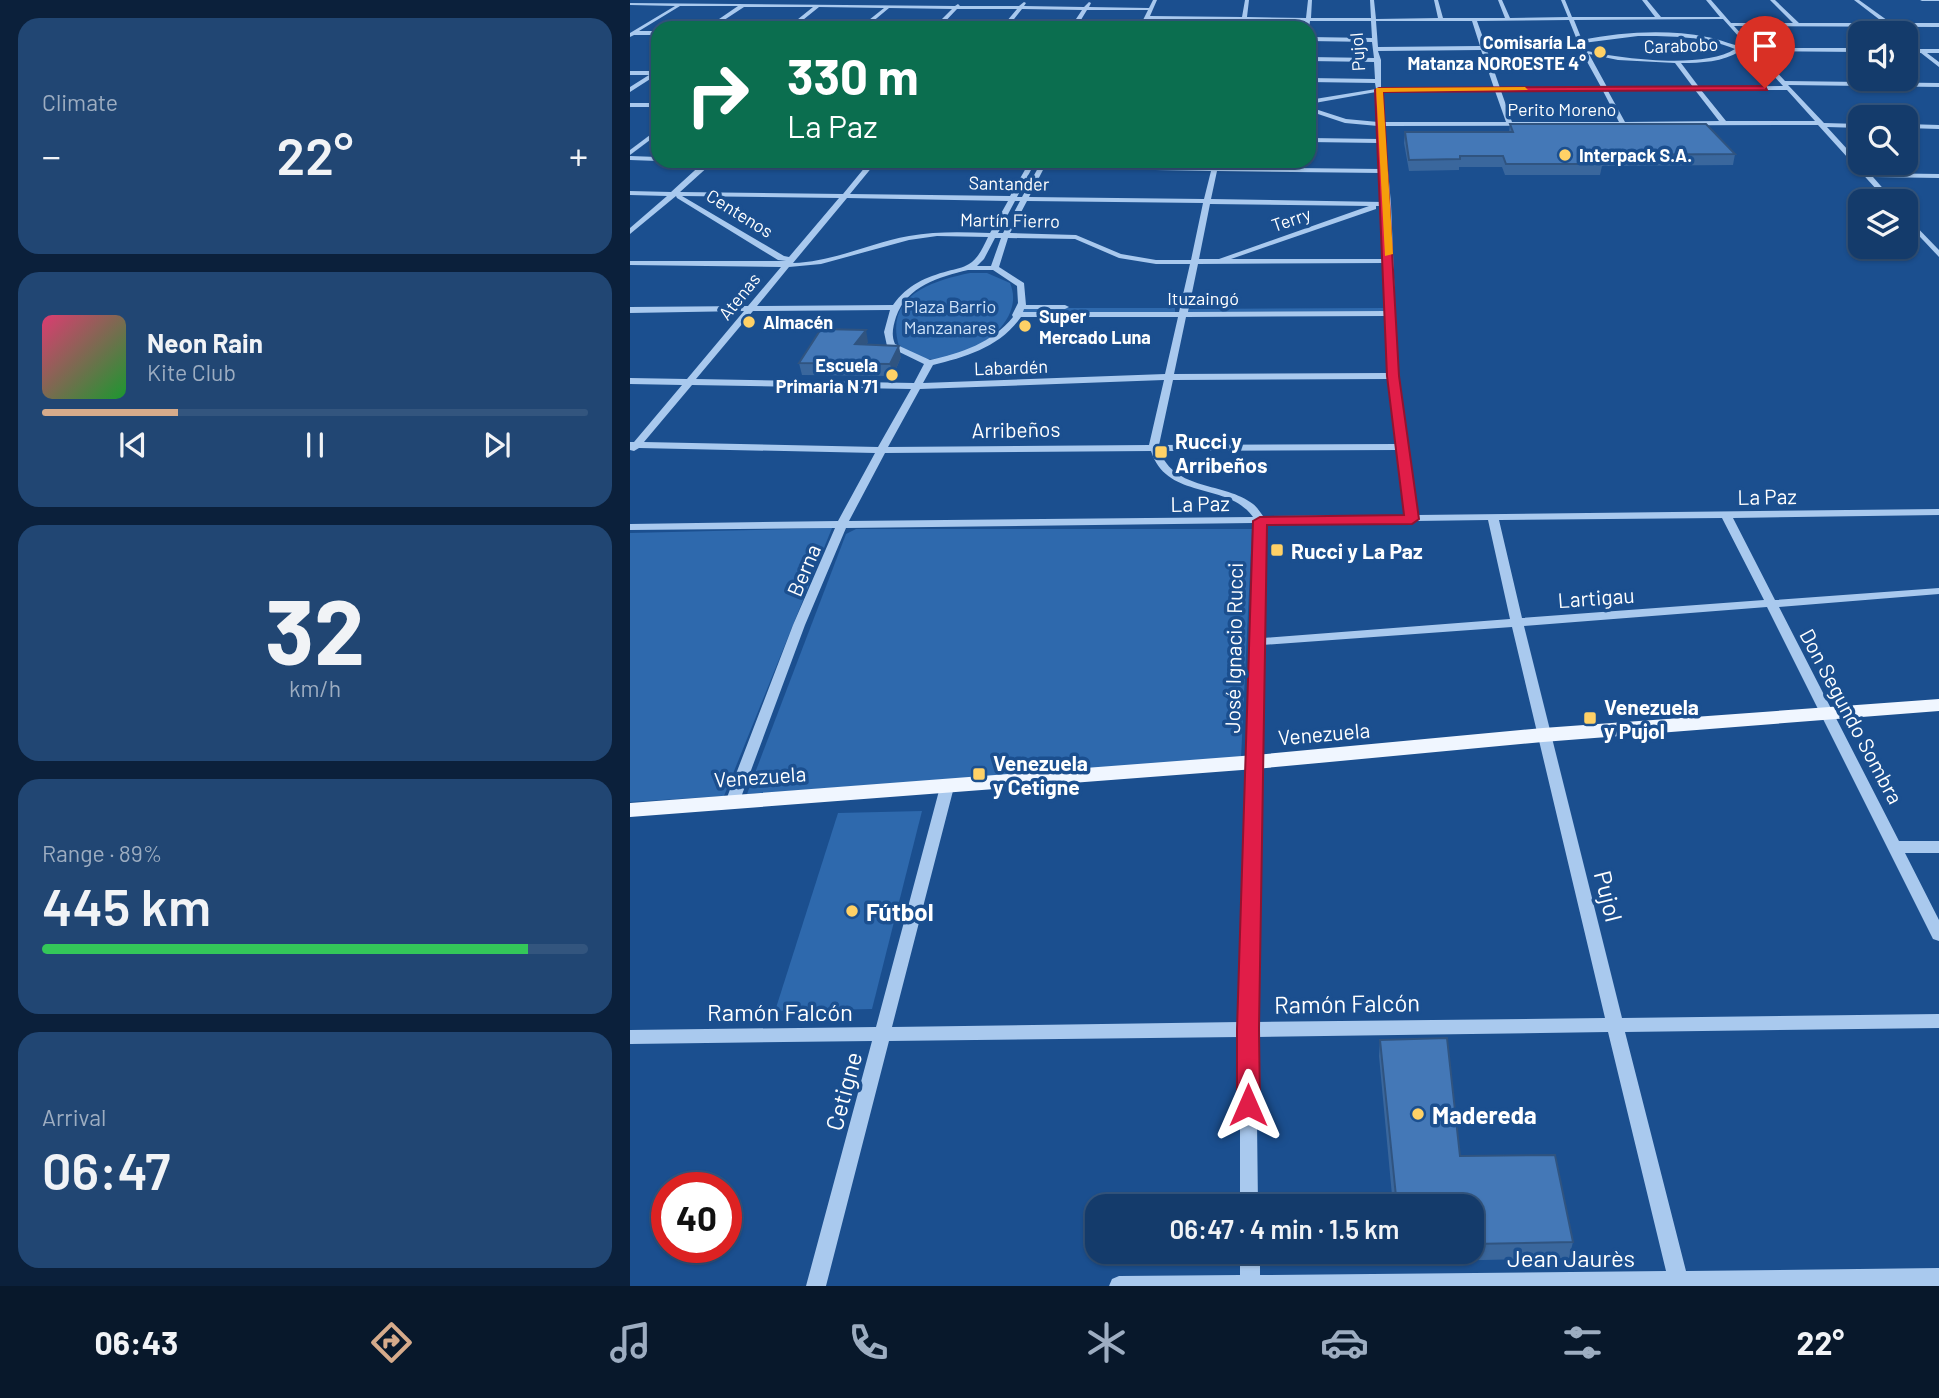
<!DOCTYPE html>
<html lang="en">
<head>
<meta charset="utf-8">
<style>
	body { margin:0; font-family:Barlow,sans-serif; background:#214673; color:#f1f3f6; height:100vh; display:flex; flex-direction:column; font-size:26px; white-space:nowrap }
	* { box-sizing:border-box; margin:0 }
	p { font-size:23px; color:#9dadc1 }
	.icon { flex:none; width:38px; height:38px; fill:none; stroke:currentColor; stroke-width:2; stroke-linecap:round; stroke-linejoin:round }
	.map { position:relative; flex:1; overflow:hidden }
	.drawer { display:flex; flex-direction:column; gap:18px; padding:18px; background:#0b203b; width:630px }
	.drawer>* { flex:none }
	.guide { position:absolute; left:21px; top:21px; width:665px; height:147px; border-radius:21px; box-shadow:0 2px 5px #0004,0 0 0 2px #33557e; background:#0b6e4f; color:#fff; overflow:hidden }
	.buttons { position:absolute; left:1218px; top:21px; display:grid; gap:14px }
	.buttons a { display:grid; place-items:center; width:70px; height:70px; border-radius:14px; background:#143b6b; box-shadow:0 2px 5px #0004,0 0 0 2px #33557e; font-size:35px }
	.speed { position:absolute; left:21px; top:1172px; display:flex; gap:14px; font-size:35px; font-weight:700; text-align:center }
	.speed>* { display:grid; place-content:center; width:91px; height:91px; border-radius:50%; background:#143b6b; box-shadow:0 2px 5px #0004,0 0 0 2px #33557e; line-height:1 }
	.speed .limit { border:10px solid #d22; background:#fff; color:#111 }
	.pin { position:absolute; display:grid; place-items:center; width:60px; height:60px; color:#fff; margin:-72px -30px; border-radius:50% 50% 50% 0; rotate:-45deg; box-shadow:0 0 7px #0007 }
	.pin .icon { rotate:45deg }
	.me { position:absolute; width:77px; margin:-38px; rotate:0deg; stroke-linejoin:round; filter:drop-shadow(0 0 5px #0008) }
	.turn { display:flex; align-items:center; gap:24px; height:147px; padding:0 21px; font-size:32px }
	.turn .icon { width:91px; height:91px; stroke-width:2.5 }
	.turn b { display:block; font-size:49px; line-height:60px }
	.big { font-size:52px; font-weight:600; line-height:1.1 }
	.drawer .tile { flex:1; display:flex; flex-direction:column; justify-content:center; gap:10px; min-width:0; padding:0 24px; border-radius:21px; background:#214673 }
	.drawer .dial { align-items:center; gap:0 }
	.dial b { font-size:91px; line-height:1 }
	.song { display:flex; align-items:center; gap:21px }
	.cover { width:84px; height:84px; border-radius:10px; background:linear-gradient(135deg,hsl(340 70% 55%),hsl(130 70% 35%)) }
	.played { height:7px; border-radius:4px; background:linear-gradient(90deg,#d6ab8b 25%,#33557e 25%) }
	.keys { display:flex; justify-content:space-around; direction:ltr }
	.heat { display:flex; justify-content:space-between; align-items:center; font-size:38px; direction:ltr }
	.charge { height:10px; border-radius:5px; background:linear-gradient(90deg,#34c759 89%,#33557e 0) }
	.trip { position:absolute; left:455px; top:1194px; width:399px; height:70px; border-radius:21px; background:#143b6b; box-shadow:0 2px 5px #0004,0 0 0 2px #33557e; font-weight:600; line-height:70px; text-align:center }
	.tabs { display:flex; height:112px; justify-content:space-around; align-items:center; background:#08182b; color:#9dadc1 }
	.tabs .icon { width:49px; height:49px }
	.tabs .active { color:#d6ab8b }
	.tabs b { font-size:32px; color:#f1f3f6 }
	main { display:flex; flex:1; min-height:0 }
	.map>svg:first-child { display:block }
</style>
</head>
<body>
<main>
<section class="drawer">
<div class="tile"><p>Climate</p>
<div class="heat"><a>−</a><b class="big">22°</b><a>+</a></div>
</div>
<div class="tile">
<div class="song"><i class="cover"></i><div><b>Neon Rain</b><p>Kite Club</p></div></div>
<div class="played"></div>
<div class="keys"><svg class="icon" aria-label="previous" viewBox="0 0 24 24"><path d="M18 5L8 12l10 7zM5 5v14"/></svg><svg class="icon" aria-label="pause" viewBox="0 0 24 24"><path d="M8 5v14M16 5v14"/></svg><svg class="icon" aria-label="next" viewBox="0 0 24 24"><path d="M6 5l10 7-10 7zM19 5v14"/></svg></div>
</div>
<div class="tile dial"><b>32</b><p>km/h</p></div>
<div class="tile"><p>Range · 89%</p><b class="big">445 km</b><div class="charge"></div></div>
<div class="tile"><p>Arrival</p><b class="big">06:47</b></div>
</section>
<div class="map">
<svg width="1309" height="1286" viewBox="0 0 1309 1286">
	<rect width="100%" height="100%" fill="#1b4f8f"/>
	<!-- green -->
	<g fill="#2e69ad">
		<path d="M340 273H357L380 283C398 325 333 364 298 359 288 358 278 351 269 346 254 296 301 281 340 273Z"/>
		<path d="M393 308H545V313H391Z"/>
		<path d="M756 308V311L558 312 559 309Z"/>
		<path d="M202 528 94 796 0 802V533Z"/>
		<path d="M226 529H622L611 758 117 794 216 534Z"/>
		<path d="M292 811 242 1009 145 1011 208 813Z"/>
	</g>
	<g fill="none" stroke-linecap="round" stroke-linejoin="round">
		<!-- minor -->
		<g fill="#a9c9ee" fill-rule="evenodd">
			<path d="M523 0H527L520 16 612 17 615 0H619L617 17 676 18 678 0H682L681 18H741L740 0H744L746 19 808 18 804 0H808L813 18H875L868 0H872L880 18 938 17 931 0H935L942 17H1025L1012 0H1017L1031 17H1090L1076 0H1081L1101 23H1163L1140 0H1145L1169 23H1254L1224 0H1229L1261 23H1309V27L1104 26 1124 48H1230V52L1127 51 1155 81 1309 83V87L1158 85 1194 123 1230 124V128L1197 127 1239 173 1309 174V178L1243 177 1264 201H1257L1188 125 754 126 761 204 768 376 787 515 1309 509V515L1103 518 1145 600 1309 588V594L1149 607 1269 841H1309V853H1275L1309 920V941L1303 939 1137 607 894 626 992 1018 1309 1014V1028L995 1032 1056 1271 1309 1268V1286H479L482 1279 489 1276 610 1275V1251H630V1275L1036 1271 978 1032 626 1037 628 1206H610V1037L259 1041 196 1286H176L242 1041 0 1044V1030L246 1027 310 787 312 783H322L324 787 262 1027 610 1022 623 523 216 528 175 625 110 800 108 804H98L96 800 163 625 205 528 0 530V524L208 521 245 453 9 448 4 451 0 450V442H4L52 385 0 384V378L57 379 114 311 0 313V307L118 306 151 267 0 265V261H156L148 260 47 198 46 196 0 234V228L37 196 0 195V191L41 192 75 161H247L398 164 400 161H406L405 164H410L412 161H418L416 164 581 167 583 161H589L588 167 751 169 749 143 679 142V138L749 139 748 126 715 123 679 111V107L716 119 748 122 746 92 679 104V100L746 89 745 83 679 82V78L745 79 744 62 679 61V57L744 58 742 42 679 41V37L742 38 741 21H680L679 29 674 28 675 21 617 20 616 28H610L612 20 519 19 515 28H509L518 10H457L446 28H440L452 10 392 9 377 28H371L387 9H327L309 28H303L322 9 259 8 235 28H229L254 8 189 7 163 28H157L183 7H114L82 28H76L108 6H50L9 31H28V35H4L0 37V33L45 6 0 5V3L325 6 328 4 330 6H389L394 2 396 3 394 6 454 7 459 2 461 3 459 7 519 8ZM1093 19 1118 47C1104 47 1091 39 1077 37 1036 29 992 32 952 40L944 20ZM939 20 949 45 856 46 847 21ZM746 21H842L850 46 748 47ZM1008 36C1041 36 1074 36 1105 49 1075 69 992 59 957 51L953 43ZM950 49 971 87 870 88 857 50ZM851 50 864 88H751V60L748 51ZM1110 51H1121L1153 86 1069 87 1051 63C1071 63 1093 62 1110 51ZM959 54 988 60 1045 63 1063 87H977ZM1065 90 1089 121 995 122 978 91ZM1071 90H1157L1185 121H1096ZM865 91 876 122H754L752 92ZM871 91H973L989 122H882ZM81 164 236 166 213 194 50 192ZM243 166 396 168 380 196 220 194ZM402 168H408L392 197H387ZM414 168 581 171 574 199 399 197ZM587 171 751 173 753 202 581 199ZM52 196 209 198 159 257 154 256ZM217 198 378 201 360 233C333 232 306 231 279 236 240 243 203 262 163 263ZM385 201H390L373 233H368ZM397 201 573 203 561 260H526L491 254 446 235 380 233ZM580 204 739 206 589 259H569ZM746 206H754L755 259H601L746 209ZM307 236 358 237C353 247 349 258 339 264 333 268 325 269 318 271 296 277 277 285 263 305L127 306 159 267 191 264 279 240ZM365 238H371L361 266H347L354 259ZM378 238 445 239 489 258 526 264H560L549 312H393L394 309H435L439 307 435 305H396L394 283 369 267ZM755 263 757 311 558 312 568 264ZM338 270H363L387 286 388 303 382 315 383 317C362 343 331 353 300 360L265 344C261 335 263 327 266 317 277 286 309 277 338 270ZM260 310 254 332 257 346 294 364 284 383 66 379 123 311ZM757 316 758 373 544 374 556 317ZM391 317H548L535 374 293 383 303 365C336 357 370 347 391 317ZM759 379 767 444 529 445 543 380ZM534 380 519 445 258 447 290 389ZM62 385 281 389 248 447 14 442ZM768 450 776 515 633 516C630 512 627 507 623 504 595 482 544 491 530 451ZM521 451C537 501 598 481 623 517L219 521 255 453ZM1092 518 1134 600 892 618 869 520ZM858 520 880 619 633 638 634 523ZM882 627 975 1018 626 1022 632 645Z"/>
			<path d="M1290 0H1309V1H1292Z"/>
			<path d="M1276 49H1309V53H1297L1309 62V67L1291 53H1276Z"/>
			<path d="M28 69V74L0 92V87L19 75H0V71H24Z"/>
			<rect x="0" y="103" width="28" height="4"/>
			<path d="M1276 124 1309 125V129L1276 128Z"/>
			<path d="M28 129V134L0 155V150Z"/>
			<path d="M0 156 28 157V161L0 160Z"/>
			<path d="M1276 216 1309 250V257L1276 222Z"/>
		</g>
		<!-- major -->
		<path fill="#f0f6ff" fill-rule="evenodd" d="M1309 699V711L913 742 625 769 0 817V803L625 755 913 728Z"/>
	</g>
	<!-- wall -->
	<g fill="#3a679d">
		<path d="M880 124 1105 154 1103 165 972 166 970 175H875L872 167H829V170L779 171 774 143 775 132H879Z"/>
		<path d="M238 342 236 345 271 357 263 376 172 375 169 363Z"/>
		<path d="M750 1040 830 1156 943 1242 939 1258 769 1262 768 1251H842V1206H763L749 1056Z"/>
	</g>
	<!-- shaded-wall -->
	<g fill="#305480">
		<path d="M236 330 238 342 228 356 225 344Z"/>
		<path d="M269 346 271 357 263 376 260 364Z"/>
	</g>
	<!-- building -->
	<g fill="#4478b7" stroke="#305480" stroke-width="2">
		<path d="M880 124H1076L1105 154 967 155 972 164H876L873 156H830V159L779 160 775 132H883Z"/>
		<path d="M191 329 236 330 225 344 269 346 260 364 169 363Z"/>
		<path d="M817 1038 830 1156 925 1155 943 1242 842 1244V1206H767L750 1040Z"/>
	</g>
	<!-- route -->
	<path fill="#e11d48" stroke="#92132f" stroke-width="2" d="M1135 86 1137 90 753 92 769 376 789 519 782 524 637 525 629 1029 630 1105 627 1112 618 1115 610 1112 607 1105V1029L623 521 630 517 774 515 757 376 745 90 749 88Z"/>
	<!-- slow -->
	<path fill="#f59e0b" d="M895 87 898 90 753 92 763 254 755 256 746 88Z"/>
	<!-- markers -->
	<g fill="#ffd166" stroke="#1b4f8f" stroke-width="2.5">
		<circle cx="970" cy="52" r="7"/>
		<circle cx="935" cy="155" r="7"/>
		<circle cx="119" cy="322" r="7"/>
		<circle cx="395" cy="326" r="7"/>
		<circle cx="262" cy="375" r="7"/>
		<rect x="524" y="445" width="14" height="14" rx="3.5"/>
		<rect x="640" y="543" width="14" height="14" rx="3.5"/>
		<rect x="953" y="711" width="14" height="14" rx="3.5"/>
		<rect x="342" y="767" width="14" height="14" rx="3.5"/>
		<circle cx="222" cy="911" r="7"/>
		<circle cx="788" cy="1114" r="7"/>
	</g>
	<g text-anchor="middle" dominant-baseline="central" stroke-width="7" stroke-linejoin="round" paint-order="stroke">
		<!-- far-poi labels -->
		<g font-size="18" font-weight="bold" fill="#fff" stroke="#1b4f8f" text-anchor="start">
			<text x="956" y="42" text-anchor="end">Comisaría La<tspan x="956" dy="21">Matanza NOROESTE 4°</tspan></text>
			<text x="949" y="155">Interpack S.A.</text>
			<text x="409" y="316">Super<tspan x="409" dy="21">Mercado Luna</tspan></text>
			<text x="133" y="322">Almacén</text>
			<text x="248" y="365" text-anchor="end">Escuela<tspan x="248" dy="21">Primaria N 71</tspan></text>
		</g>
		<!-- far-street labels -->
		<g font-size="18" fill="#fff" stroke="#1b4f8f">
			<text transform="translate(1051 45) rotate(-2)">Carabobo</text>
			<text transform="translate(727 52) rotate(-94)">Pujol</text>
			<text x="932" y="109">Perito Moreno</text>
			<text transform="translate(379 183) rotate(1)">Santander</text>
			<text transform="translate(110 213) rotate(32)">Centenos</text>
			<text transform="translate(661 219) rotate(-19)">Terry</text>
			<text transform="translate(380 220) rotate(1)">Martín Fierro</text>
			<text transform="translate(109 296) rotate(-51)">Atenas</text>
			<text x="573" y="298">Ituzaingó</text>
			<text transform="translate(381 367) rotate(-2)">Labardén</text>
		</g>
		<!-- far-park labels -->
		<g font-size="18" fill="#cfe3fa" stroke="#1b4f8f">
			<text x="320" y="306">Plaza Barrio<tspan x="320" dy="21">Manzanares</tspan></text>
		</g>
		<!-- street labels -->
		<g font-size="21" fill="#fff" stroke="#1b4f8f">
			<text transform="translate(386 429) rotate(-1)">Arribeños</text>
			<text transform="translate(1137 496) rotate(-1)">La Paz</text>
			<text transform="translate(570 503) rotate(-1)">La Paz</text>
			<text transform="translate(173 570) rotate(-67)">Berna</text>
			<text transform="translate(966 597) rotate(-4)">Lartigau</text>
			<text transform="translate(603 648) rotate(-89)">José Ignacio Rucci</text>
			<text transform="translate(1222 716) rotate(62)">Don Segundo Sombra</text>
			<text transform="translate(694 733) rotate(-5)">Venezuela</text>
			<text transform="translate(130 776) rotate(-4)">Venezuela</text>
		</g>
		<!-- poi labels -->
		<g font-size="21" font-weight="bold" fill="#fff" stroke="#1b4f8f" text-anchor="start">
			<text x="545" y="440">Rucci y<tspan x="545" dy="24">Arribeños</tspan></text>
			<text x="661" y="550">Rucci y La Paz</text>
			<text x="974" y="706">Venezuela<tspan x="974" dy="24">y Pujol</tspan></text>
			<text x="363" y="762">Venezuela<tspan x="363" dy="24">y Cetigne</tspan></text>
		</g>
		<!-- near-street labels -->
		<g font-size="24" fill="#fff" stroke="#1b4f8f">
			<text transform="translate(979 896) rotate(76)">Pujol</text>
			<text transform="translate(717 1003) rotate(-1)">Ramón Falcón</text>
			<text x="150" y="1011">Ramón Falcón</text>
			<text transform="translate(213 1091) rotate(-75)">Cetigne</text>
			<text x="941" y="1257">Jean Jaurès</text>
		</g>
		<!-- near-poi labels -->
		<g font-size="24" font-weight="bold" fill="#fff" stroke="#1b4f8f" text-anchor="start">
			<text x="236" y="911">Fútbol</text>
			<text x="802" y="1114">Madereda</text>
		</g>
	</g>
</svg>
<div class="buttons">
<a><svg class="icon" aria-label="sound" viewBox="0 0 24 24"><path d="M4 9h4l5-4v14l-5-4H4zM17 9q2 3 0 6"/></svg></a>
<a><svg class="icon" aria-label="search" viewBox="0 0 24 24"><circle cx="10" cy="10" r="6"/><path d="M15 15l6 6"/></svg></a>
<a><svg class="icon" aria-label="layers" viewBox="0 0 24 24"><path d="M12 4l9 5-9 5-9-5zM3 14l9 5 9-5"/></svg></a>
</div>
<div class="speed"><div class="limit">40</div></div>
<div class="pin" style="left:1135px;top:88px;background:#d93025"><svg class="icon" aria-label="arrive" viewBox="0 0 24 24"><path d="M6 21V4h12l-3 4 3 4H6"/></svg></div>
<svg class="me" style="left:618px;top:1105px" viewBox="-20 -20 40 40"><path d="M0-17L14 15 0 8-14 15z" fill="#e11d48" stroke="#fff" stroke-width="4"/></svg>
<div class="trip">06:47 · 4 min · 1.5 km</div>
<div class="guide">
<div class="turn"><svg class="icon" aria-label="right" viewBox="0 0 24 24"><path d="M7 20v-9h11M14 6l5 5-5 5"/></svg><div><b>330 m</b>La Paz</div></div>
</div>
</div>
</main>
<nav class="tabs">
<b>06:43</b>
<svg class="icon active" aria-label="directions" viewBox="0 0 24 24"><path d="M12 3l9 9-9 9-9-9zM9 14v-3h6M13 9l2 2-2 2"/></svg>
<svg class="icon" aria-label="music" viewBox="0 0 24 24"><path d="M9 18V5l10-2v13"/><circle cx="6" cy="18" r="3"/><circle cx="16" cy="16" r="3"/></svg>
<svg class="icon" aria-label="phone" viewBox="0 0 24 24"><path d="M5 4h4l2 5-3 2q2 4 5 5l2-3 5 2v4C11 20 4 13 5 4z"/></svg>
<svg class="icon" aria-label="climate" viewBox="0 0 24 24"><path d="M12 3v18M4 7l16 10M4 17L20 7"/></svg>
<svg class="icon" aria-label="car" viewBox="0 0 24 24"><path d="M5 17H2v-5l4-1 3-4h7l3 4 3 1v5h-3M9 17h6M6 11h13"/><circle cx="7" cy="17" r="2"/><circle cx="17" cy="17" r="2"/></svg>
<svg class="icon" aria-label="filters" viewBox="0 0 24 24"><path d="M4 7h16M4 17h16"/><circle cx="9" cy="7" r="2"/><circle cx="15" cy="17" r="2"/></svg>
<b>22°</b>
</nav>
</body>
</html>
